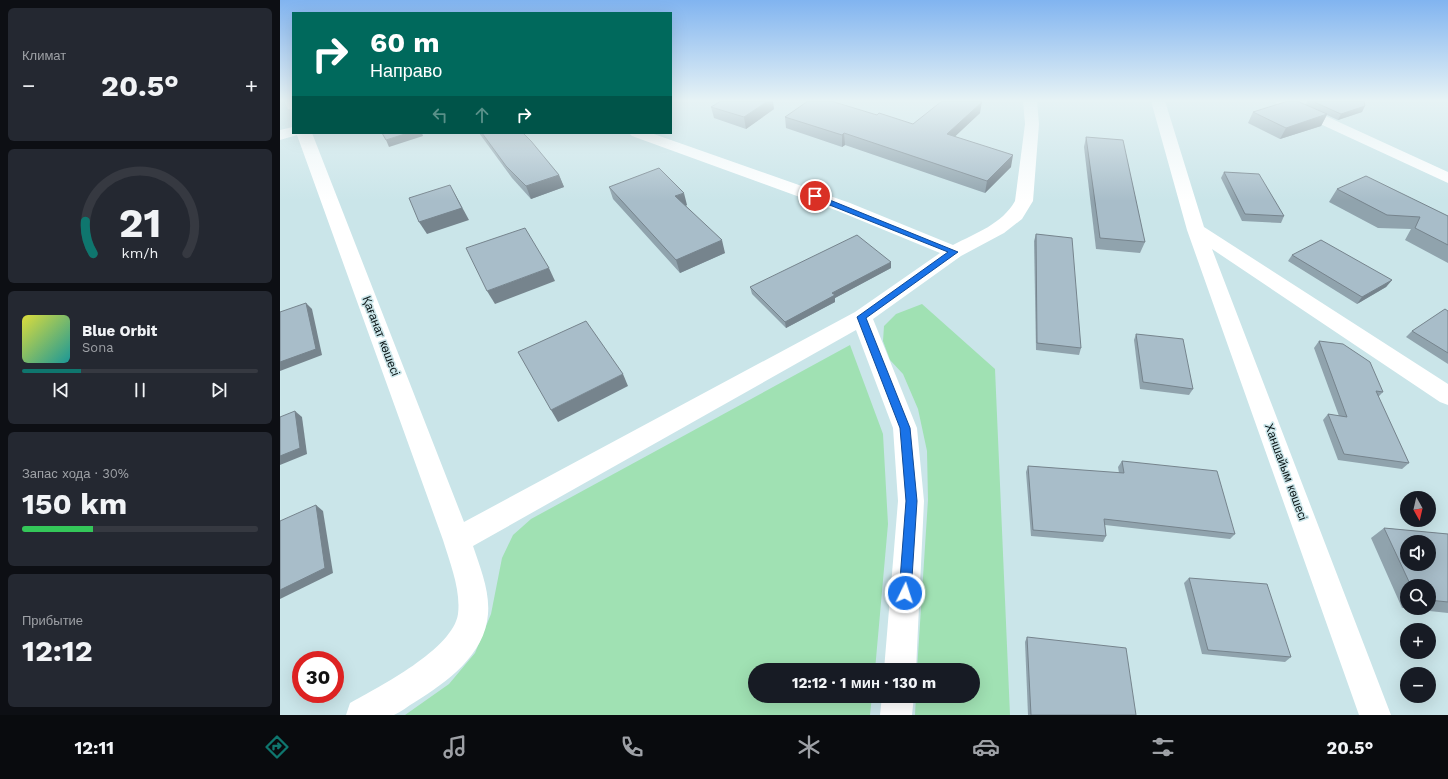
<!DOCTYPE html>
<html lang="ru">
<head>
<meta charset="utf-8">
<style>
	body { margin:0; font-family:"Work Sans",sans-serif; background:#242831; color:#f1f3f6; height:100vh; display:flex; flex-direction:column; font-size:15px; white-space:nowrap }
	* { box-sizing:border-box; margin:0 }
	p { font-size:13px; color:#9ea1a6 }
	.icon { flex:none; width:22px; height:22px; fill:none; stroke:currentColor; stroke-width:2; stroke-linecap:round; stroke-linejoin:round }
	.map { position:relative; flex:1; overflow:hidden }
	.side { display:flex; flex-direction:column; gap:8px; padding:8px; background:#0d0f14; width:280px }
	.side>* { flex:none }
	.guide { position:absolute; left:12px; top:12px; width:380px; height:122px; border-radius:0px; box-shadow:0 4px 16px #0002; background:#00695c; color:#fff; overflow:hidden }
	.needle { width:26px; rotate:172deg }
	.tools { position:absolute; left:1120px; top:491px; display:grid; gap:8px }
	.tools a { display:grid; place-items:center; width:36px; height:36px; border-radius:50%; background:#171b24; box-shadow:0 4px 16px #0002; font-size:20px }
	.speed { position:absolute; left:12px; top:651px; display:flex; gap:8px; font-size:20px; font-weight:700; text-align:center }
	.speed>* { display:grid; place-content:center; width:52px; height:52px; border-radius:50%; background:#171b24; box-shadow:0 4px 16px #0002; line-height:1 }
	.speed .limit { border:6px solid #d22; background:#fff; color:#111 }
	.pin { position:absolute; display:grid; place-items:center; width:34px; height:34px; color:#fff; margin:-17px; border:2px solid #fff; border-radius:50%; box-shadow:0 1px 4px #0007 }
	.me { position:absolute; width:44px; margin:-22px; rotate:4deg; stroke-linejoin:round; filter:drop-shadow(0 0 3px #0008) }
	.turn { display:flex; align-items:center; gap:14px; height:84px; padding:0 12px; font-size:18px }
	.turn .icon { width:52px; height:52px; stroke-width:2.5 }
	.turn b { display:block; font-size:28px; line-height:34px }
	.lanes { display:flex; align-items:center; height:38px; padding:0 12px; background:#0003; justify-content:center; gap:20px; direction:ltr }
	.lanes .off { opacity:.35 }
	.big { font-size:30px; font-weight:700; line-height:1.1 }
	.side .card { flex:1; display:flex; flex-direction:column; justify-content:center; gap:6px; min-width:0; padding:0 14px; border-radius:6px; background:#242831 }
	.side .dial { align-items:center; gap:0 }
	.dial svg { height:104px; overflow:visible; fill:none; stroke:#363941; stroke-width:7; stroke-linecap:round; text-anchor:middle }
	.dial text { fill:#f1f3f6; stroke:none }
	.song { display:flex; align-items:center; gap:12px }
	.cover { width:48px; height:48px; border-radius:6px; background:linear-gradient(135deg,hsl(60 70% 55%),hsl(180 70% 35%)) }
	.played { height:4px; border-radius:2px; background:linear-gradient(90deg,#0f766e 25%,#363941 25%) }
	.keys { display:flex; justify-content:space-around; direction:ltr }
	.heat { display:flex; justify-content:space-between; align-items:center; font-size:22px; direction:ltr }
	.charge { height:6px; border-radius:3px; background:linear-gradient(90deg,#34c759 30%,#363941 0) }
	.trip { position:absolute; left:468px; top:663px; width:232px; height:40px; border-radius:20px; background:#171b24; box-shadow:0 4px 16px #0002; font-weight:700; line-height:40px; text-align:center }
	.menu { display:flex; height:64px; justify-content:space-around; align-items:center; background:#090b0e; color:#9ea1a6 }
	.menu .icon { width:28px; height:28px }
	.menu .active { color:#0f766e }
	.menu b { font-size:18px; color:#f1f3f6 }
	main { display:flex; flex:1; min-height:0 }
	.map>svg:first-child { display:block }
</style>
</head>
<body>
<main>
<section class="side">
<div class="card"><p>Климат</p>
<div class="heat"><a>−</a><b class="big">20.5°</b><a>+</a></div>
</div>
<div class="card dial"><svg viewBox="0 0 100 80">
<path d="M14 69A42 42 0 1 1 86 69"/>
<path d="M14 69A42 42 0 0 1 8 44" stroke="#0f766e"/>
<text x="50" y="56" font-size="32" font-weight="700">21</text>
<text x="50" y="72" font-size="11">km/h</text>
</svg></div>
<div class="card">
<div class="song"><i class="cover"></i><div><b>Blue Orbit</b><p>Sona</p></div></div>
<div class="played"></div>
<div class="keys"><svg class="icon" aria-label="previous" viewBox="0 0 24 24"><path d="M18 5L8 12l10 7zM5 5v14"/></svg><svg class="icon" aria-label="pause" viewBox="0 0 24 24"><path d="M8 5v14M16 5v14"/></svg><svg class="icon" aria-label="next" viewBox="0 0 24 24"><path d="M6 5l10 7-10 7zM19 5v14"/></svg></div>
</div>
<div class="card"><p>Запас хода · 30%</p><b class="big">150 km</b><div class="charge"></div></div>
<div class="card"><p>Прибытие</p><b class="big">12:12</b></div>
</section>
<div class="map">
<svg width="1168" height="715" viewBox="0 0 1168 715">
	<rect width="100%" height="100%" fill="#cae5e9"/>
	<!-- green -->
	<g fill="#a0e1b3">
		<path d="M642 304 715 369 730 715H635L636 696H693V670H637L648 500 647 451 638 409 623 374 610 360 603 341 604 326 616 314Z"/>
		<path d="M570 345 603 434 608 524 595 670H475V696H592L590 715H125L169 684 195 653 211 614 222 558 233 535 251 519Z"/>
	</g>
	<g fill="none" stroke-linecap="round" stroke-linejoin="round">
		<!-- street -->
		<g fill="#fff" fill-rule="evenodd">
			<path d="M4 101H13V110L8 109Z"/>
			<path d="M743 101H757L759 124 753 201 742 219 724 233 681 256 593 319 637 428 644 501 636 670H604L618 501 613 428 576 330 193 546C200 567 210 591 208 614 205 655 167 682 135 702 128 706 121 712 114 715 107 715 75 715 66 715L70 703C99 687 173 649 178 614 181 590 170 563 163 540L17 135 0 140V130L13 127V133H32L184 522 575 312 660 253 558 211 352 136 349 133H371L570 203 673 245C696 233 722 224 735 201L745 124Z"/>
			<path d="M871 101H885L924 227 1168 384V405L1160 402 932 249 1111 715H1079L907 230Z"/>
			<path d="M602 696H634L632 715H600Z"/>
		</g>
		<!-- secondary -->
		<path fill="#fff" fill-rule="evenodd" d="M995 101H1013L1168 172V183L997 104Z"/>
	</g>
	<!-- wall -->
	<g fill="#90a3ad" fill-rule="evenodd">
		<path d="M1028 101H1084L1082 112 1058 120 1047 115 1041 126 1000 139 968 123 973 112 1026 104Z"/>
		<path d="M431 107 494 109 466 129 434 118Z"/>
		<path d="M700 113 675 136 731 167 705 193 565 145 562 147 506 128 505 117 633 124Z"/>
		<path d="M199 133H243L279 175 284 187 251 199 232 178Z"/>
		<path d="M806 137 865 242 860 253 816 249 804 147Z"/>
		<path d="M944 172 1004 216 1001 223 962 221 941 178Z"/>
		<path d="M329 187 407 205 406 206 445 253 400 273 333 199Z"/>
		<path d="M1057 189 1168 216V263L1125 240 1131 229 1098 228 1049 202Z"/>
		<path d="M756 234 801 348 799 355 756 350 754 241Z"/>
		<path d="M1012 255 1112 280 1106 287 1077 304 1008 261Z"/>
		<path d="M611 268 555 298V302L506 328 472 294 470 287Z"/>
		<path d="M1168 311V364L1126 337 1132 331Z"/>
		<path d="M856 334 913 389 909 395 860 389 854 340Z"/>
		<path d="M1039 341 1103 392 1098 397 1129 463 1122 469 1058 460 1043 420 1048 414 1059 416 1034 348Z"/>
		<path d="M842 461 955 534 950 539 825 525 826 536 823 542 751 536 746 472 748 466 839 473 838 467Z"/>
		<path d="M1104 528 1168 534V613L1122 608 1091 538ZM1127 586H1149V608H1127Z"/>
		<path d="M909 578 1011 657 1005 662 922 654 904 583Z"/>
		<path d="M747 637 856 715H748L745 642Z"/>
	</g>
	<!-- shaded-wall -->
	<g fill="#76848d">
		<path d="M488 101H493L494 109 466 129 464 117Z"/>
		<path d="M702 102 700 113 666 145 667 134Z"/>
		<path d="M1085 106 1082 112 1058 120 1061 114Z"/>
		<path d="M1047 114 1041 126 1000 139 1006 128Z"/>
		<path d="M128 133H142L143 136 109 147 106 140Z"/>
		<path d="M564 133 565 145 562 147V135Z"/>
		<path d="M733 155 731 167 705 193 707 181Z"/>
		<path d="M279 175 284 187 251 199 246 186Z"/>
		<path d="M170 185 189 220 147 234 139 222Z"/>
		<path d="M404 193 407 205 399 208 395 196Z"/>
		<path d="M442 240 445 253 400 273 396 260Z"/>
		<path d="M611 262V268L555 298V302L506 328 505 322 552 293Z"/>
		<path d="M269 268 275 281 215 304 207 291Z"/>
		<path d="M1112 280 1106 287 1077 304 1082 297Z"/>
		<path d="M26 303 32 309 42 355 0 371V362Z"/>
		<path d="M343 374 348 386 278 422 271 410Z"/>
		<path d="M15 411 22 417 27 454 0 465V456Z"/>
		<path d="M36 505 43 511 53 573 0 599V590Z"/>
	</g>
	<!-- building -->
	<g fill="#a8bdc9" stroke="#76848d" fill-rule="evenodd">
		<path d="M441 101H488L464 117 431 107Z"/>
		<path d="M528 101H551L597 115 599 113 633 124 662 101H697L702 102 667 134 733 155 707 181 564 133 562 135 505 117Z"/>
		<path d="M1008 101H1017L1047 114 1006 128 973 112Z"/>
		<path d="M1032 101H1084L1085 106 1061 114Z"/>
		<path d="M102 133H128L106 140Z"/>
		<path d="M202 133H243L251 141 279 175 246 186 226 166Z"/>
		<path d="M806 137 843 140 865 242 820 238Z"/>
		<path d="M379 168 404 193 395 196 442 240 396 260 329 187Z"/>
		<path d="M944 172 979 174 1004 216 965 214Z"/>
		<path d="M1086 176 1168 216V245L1135 228 1140 217 1107 215 1057 189Z"/>
		<path d="M170 185 182 208 139 222 129 198Z"/>
		<path d="M245 228 269 268 207 291 186 248Z"/>
		<path d="M756 234 792 238 801 348 757 343Z"/>
		<path d="M577 235 611 262 552 293 555 295 505 322 470 287Z"/>
		<path d="M1041 240 1112 280 1082 297 1012 255Z"/>
		<path d="M26 303 36 349 0 362V312Z"/>
		<path d="M1165 309 1168 311V353L1132 331Z"/>
		<path d="M306 321 343 374 271 410 238 352Z"/>
		<path d="M856 334 903 339 913 389 863 382Z"/>
		<path d="M1039 341 1063 344 1090 362 1103 392 1096 391 1129 463 1064 454 1048 414 1067 417Z"/>
		<path d="M15 411 20 448 0 456V417Z"/>
		<path d="M842 461 937 471 955 534 824 519 826 536 753 530 748 466 844 473Z"/>
		<path d="M36 505 45 568 0 590V521Z"/>
		<path d="M1104 528 1168 534V602L1149 600V586H1131ZM1127 542H1149V564H1127Z"/>
		<path d="M909 578 987 584 1011 657 928 650Z"/>
		<path d="M747 637 846 648 856 715H751Z"/>
	</g>
	<!-- sky -->
	<linearGradient id="sky" x2="0" y2="1"><stop stop-color="#81b4f0"/><stop offset="0.5" stop-color="#e7f3f5"/><stop offset="1" stop-color="#e7f3f5" stop-opacity="0"/></linearGradient>
	<rect width="1168" height="201" fill="url(#sky)"/>
	<!-- route -->
	<path fill="#1a73e8" stroke="#114b97" d="M535 194 678 252 586 318 630 428 637 501 631 593 629 597 625 599 621 597 619 593 626 501 620 428 577 317 668 252 532 198V195Z"/>
	<g text-anchor="middle" dominant-baseline="central" stroke-width="3" stroke-linejoin="round" paint-order="stroke">
		<!-- street labels -->
		<g font-size="12" fill="#091314" stroke="#cae5e9">
			<text transform="translate(101 336) rotate(69)">Қағанат көшесі</text>
			<text transform="translate(1006 472) rotate(70)">Ханшайым көшесі</text>
		</g>
	</g>
</svg>
<div class="tools">
<a><svg class="needle" viewBox="-14 -14 28 28"><path d="M0-13l5 13h-10z" fill="#e53935"/><path d="M0 13l5-13h-10z" fill="#9ea1a6"/></svg></a>
<a><svg class="icon" aria-label="sound" viewBox="0 0 24 24"><path d="M4 9h4l5-4v14l-5-4H4zM17 9q2 3 0 6"/></svg></a>
<a><svg class="icon" aria-label="search" viewBox="0 0 24 24"><circle cx="10" cy="10" r="6"/><path d="M15 15l6 6"/></svg></a>
<a>+</a>
<a>−</a>
</div>
<div class="speed"><div class="limit">30</div></div>
<div class="pin" style="left:535px;top:196px;background:#d93025"><svg class="icon" aria-label="arrive" viewBox="0 0 24 24"><path d="M6 21V4h12l-3 4 3 4H6"/></svg></div>
<svg class="me" style="left:625px;top:593px" viewBox="-20 -20 40 40"><circle r="17" fill="#1a73e8" stroke="#fff" stroke-width="3"/><path d="M0-11L8 9 0 5-8 9z" fill="#fff"/></svg>
<div class="trip">12:12 · 1 мин · 130 m</div>
<div class="guide">
<div class="turn"><svg class="icon" aria-label="right" viewBox="0 0 24 24"><path d="M7 20v-9h11M14 6l5 5-5 5"/></svg><div><b>60 m</b>Направо</div></div>
<div class="lanes"><svg class="icon off" aria-label="left" viewBox="0 0 24 24"><path d="M17 20v-9H6M10 6l-5 5 5 5"/></svg><svg class="icon off" aria-label="ahead" viewBox="0 0 24 24"><path d="M12 20V5M6 11l6-6 6 6"/></svg><svg class="icon" aria-label="right" viewBox="0 0 24 24"><path d="M7 20v-9h11M14 6l5 5-5 5"/></svg></div>
</div>
</div>
</main>
<nav class="menu">
<b>12:11</b>
<svg class="icon active" aria-label="directions" viewBox="0 0 24 24"><path d="M12 3l9 9-9 9-9-9zM9 14v-3h6M13 9l2 2-2 2"/></svg>
<svg class="icon" aria-label="music" viewBox="0 0 24 24"><path d="M9 18V5l10-2v13"/><circle cx="6" cy="18" r="3"/><circle cx="16" cy="16" r="3"/></svg>
<svg class="icon" aria-label="phone" viewBox="0 0 24 24"><path d="M5 4h4l2 5-3 2q2 4 5 5l2-3 5 2v4C11 20 4 13 5 4z"/></svg>
<svg class="icon" aria-label="climate" viewBox="0 0 24 24"><path d="M12 3v18M4 7l16 10M4 17L20 7"/></svg>
<svg class="icon" aria-label="car" viewBox="0 0 24 24"><path d="M5 17H2v-5l4-1 3-4h7l3 4 3 1v5h-3M9 17h6M6 11h13"/><circle cx="7" cy="17" r="2"/><circle cx="17" cy="17" r="2"/></svg>
<svg class="icon" aria-label="filters" viewBox="0 0 24 24"><path d="M4 7h16M4 17h16"/><circle cx="9" cy="7" r="2"/><circle cx="15" cy="17" r="2"/></svg>
<b>20.5°</b>
</nav>
</body>
</html>
